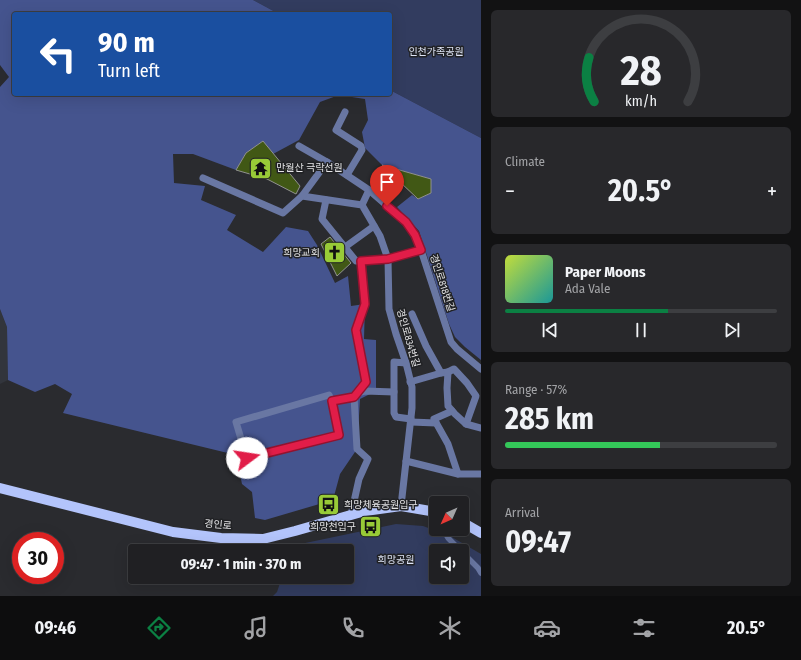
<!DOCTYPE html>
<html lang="en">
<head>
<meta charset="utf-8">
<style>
	body { margin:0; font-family:"Fira Sans Condensed","Noto Sans KR",sans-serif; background:#28282b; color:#f1f3f6; height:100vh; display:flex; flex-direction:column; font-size:15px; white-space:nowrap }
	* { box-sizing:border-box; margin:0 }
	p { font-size:13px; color:#a2a3a6 }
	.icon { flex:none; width:22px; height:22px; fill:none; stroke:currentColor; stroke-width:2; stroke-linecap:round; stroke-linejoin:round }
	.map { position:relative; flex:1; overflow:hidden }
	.drawer { display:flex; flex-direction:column; gap:10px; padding:10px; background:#121213; width:320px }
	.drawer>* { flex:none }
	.banner { position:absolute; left:12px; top:12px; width:380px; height:84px; border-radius:4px; box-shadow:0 4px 16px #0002,0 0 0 1px #3d3e41; background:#1a4fa0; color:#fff; overflow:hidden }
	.needle { width:26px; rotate:225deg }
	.buttons { position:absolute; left:429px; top:496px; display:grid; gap:8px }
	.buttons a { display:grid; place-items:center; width:40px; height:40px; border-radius:4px; background:#202023; box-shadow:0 4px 16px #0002,0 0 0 1px #3d3e41; font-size:20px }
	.speed { position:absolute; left:12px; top:532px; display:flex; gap:8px; font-size:20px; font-weight:700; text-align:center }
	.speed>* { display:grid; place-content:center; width:52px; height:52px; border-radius:50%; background:#202023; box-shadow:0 4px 16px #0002,0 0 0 1px #3d3e41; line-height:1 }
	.speed .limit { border:6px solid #d22; background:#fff; color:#111 }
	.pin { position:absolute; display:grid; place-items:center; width:34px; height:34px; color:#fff; margin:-41px -17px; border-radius:50% 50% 50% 0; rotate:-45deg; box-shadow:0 0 4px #0007 }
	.pin .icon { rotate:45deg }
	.me { position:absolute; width:44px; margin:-22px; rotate:76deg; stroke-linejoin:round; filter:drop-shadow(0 0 3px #0008) }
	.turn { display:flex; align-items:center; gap:14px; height:84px; padding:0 20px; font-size:18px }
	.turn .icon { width:52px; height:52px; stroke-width:2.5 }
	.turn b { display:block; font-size:28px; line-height:34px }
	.big { font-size:30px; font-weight:700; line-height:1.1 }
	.drawer .card { flex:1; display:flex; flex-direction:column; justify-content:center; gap:6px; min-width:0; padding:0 14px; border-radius:6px; background:#28282b }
	.drawer .dial { align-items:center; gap:0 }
	.dial svg { height:104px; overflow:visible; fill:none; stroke:#3d3e41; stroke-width:7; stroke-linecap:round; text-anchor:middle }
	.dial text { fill:#f1f3f6; stroke:none }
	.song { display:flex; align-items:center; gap:12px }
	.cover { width:48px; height:48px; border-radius:6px; background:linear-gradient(135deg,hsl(70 70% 55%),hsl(180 70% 35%)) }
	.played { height:4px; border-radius:2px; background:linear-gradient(90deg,#0b8043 60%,#3d3e41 60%) }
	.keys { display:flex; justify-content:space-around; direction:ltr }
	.heat { display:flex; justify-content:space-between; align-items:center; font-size:22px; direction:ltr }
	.charge { height:6px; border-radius:3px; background:linear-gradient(90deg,#34c759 57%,#3d3e41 0) }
	.trip { position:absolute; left:128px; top:544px; width:226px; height:40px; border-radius:4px; background:#202023; box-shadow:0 4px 16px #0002,0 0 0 1px #3d3e41; font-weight:700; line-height:40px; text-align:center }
	.tab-bar { display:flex; height:64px; justify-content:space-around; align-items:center; background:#0d0d0e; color:#a2a3a6 }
	.tab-bar .icon { width:28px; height:28px }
	.tab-bar .selected { color:#0b8043 }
	.tab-bar b { font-size:18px; color:#f1f3f6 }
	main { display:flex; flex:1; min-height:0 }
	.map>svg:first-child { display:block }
</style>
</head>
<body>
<main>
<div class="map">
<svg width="481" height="596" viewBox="0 0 481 596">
	<rect width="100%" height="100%" fill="#2a2b2f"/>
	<!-- built -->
	<path fill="#32353c" d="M0 309 7 327 8 380 0 384Z"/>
	<!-- green -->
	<g fill="#323c5f" fill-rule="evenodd">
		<path d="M253 0H481V138L390 90V14H279Z"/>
		<path d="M396 524 423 526 450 536 481 554V596H273L277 592 282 577H347V551H267ZM436 551H462V577H436Z"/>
	</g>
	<!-- forest -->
	<path fill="#45548e" d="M0 0H253L279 14H14V94H390V90L481 138V360L465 347 455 337 449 324 419 231 397 207 412 195 418 199 431 193V179L382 165 365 148 362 132 368 120 365 99 339 95 320 102 299 140 273 154 262 142 246 153 236 170 193 154H173L174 183 205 186 201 200 236 215 227 230 263 252 286 227 308 231 317 245 335 283 348 276 351 306 365 304 364 339 376 340V391L360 399 357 449 340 474 333 500 265 520 255 518 252 492 242 484 236 455 63 413 72 394 55 384 35 392 8 380 7 327 0 309V87L9 77 0 65Z"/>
	<!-- building -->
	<g fill="#415815" stroke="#91928f">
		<path d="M263 141 300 186 296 194 267 179 236 170 246 153Z"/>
		<path d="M382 165 431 179V193L418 199Z"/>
		<path d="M330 237 351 263 337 276 321 244Z"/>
	</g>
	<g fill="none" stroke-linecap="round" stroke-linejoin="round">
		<!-- pedestrian -->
		<g stroke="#6977a3" stroke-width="5.5">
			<path d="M443 529 448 538 461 551"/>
			<path d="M462 552 478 568 481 573"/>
		</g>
		<!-- minor -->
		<g stroke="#6977a3" stroke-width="7">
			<path d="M345 112 336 130 361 146 362 150 347 175"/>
			<path d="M299 146 327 162 369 190 406 222 415 235 421 250 451 342 457 349 481 369"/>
			<path d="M203 178 283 213 302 196 362 205 380 236 388 259 389 309 396 334 406 363 412 387V408L401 506"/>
			<path d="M302 196 327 162"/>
			<path d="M326 200 322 219 356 261 388 259 421 250"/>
			<path d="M362 205 369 190"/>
			<path d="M345 247 374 226"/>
			<path d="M412 314 426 346 441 373 448 372 447 388 448 406 455 414 466 424 481 428"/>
			<path d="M406 363 394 362V413L396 417 411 419"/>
			<path d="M448 372 454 369 467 383 476 396 466 424"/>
			<path d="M410 382 441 373"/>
			<path d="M357 393 365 391 394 392"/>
			<path d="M329 395 332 401 339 435 247 459 236 422Z"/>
			<path d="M332 401 354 397 366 382 356 330 365 304 361 261"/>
			<path d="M452 411 434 419 448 444 458 474"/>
			<path d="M411 422 436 423"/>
			<path d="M406 461 458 474H481"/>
			<path d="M351 515 359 479 368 459 357 449 354 397"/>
		</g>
		<!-- primary -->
		<g stroke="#b3c4fb" stroke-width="10">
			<path d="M0 488 173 532 221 538 263 539 295 531 365 511 401 506 436 512"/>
			<path d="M462 522 481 533"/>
		</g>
	</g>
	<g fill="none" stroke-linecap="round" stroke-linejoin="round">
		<defs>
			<path id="route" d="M247 458 339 435 332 401 354 397 366 382 356 330 365 304 361 261 388 259 421 250 415 235 406 222 387 206"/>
		</defs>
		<!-- route casing -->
		<use href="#route" stroke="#92132f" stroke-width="10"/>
		<!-- route -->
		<use href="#route" stroke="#e11d48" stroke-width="7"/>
	</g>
	<!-- icons -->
	<defs>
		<symbol id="temple-square" viewBox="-11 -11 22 22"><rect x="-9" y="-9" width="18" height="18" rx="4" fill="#98cb37" stroke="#212225"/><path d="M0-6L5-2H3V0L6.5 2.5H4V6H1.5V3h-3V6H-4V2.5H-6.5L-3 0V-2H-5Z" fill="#111"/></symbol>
		<symbol id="church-square" viewBox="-11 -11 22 22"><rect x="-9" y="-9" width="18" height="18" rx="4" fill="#98cb37" stroke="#212225"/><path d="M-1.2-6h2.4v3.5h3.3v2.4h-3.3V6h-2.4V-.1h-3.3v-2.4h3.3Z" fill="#111"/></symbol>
		<symbol id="bus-square" viewBox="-11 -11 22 22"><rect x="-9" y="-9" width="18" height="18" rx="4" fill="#98cb37" stroke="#212225"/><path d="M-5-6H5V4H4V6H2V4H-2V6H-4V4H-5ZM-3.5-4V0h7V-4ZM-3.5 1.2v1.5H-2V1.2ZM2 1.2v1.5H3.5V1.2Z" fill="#111"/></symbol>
	</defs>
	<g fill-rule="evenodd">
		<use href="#temple-square" x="248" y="156" width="25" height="25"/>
		<use href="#church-square" x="322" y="240" width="25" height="25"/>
		<use href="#bus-square" x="316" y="492" width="25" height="25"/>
		<use href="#bus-square" x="358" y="514" width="25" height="25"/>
	</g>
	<g text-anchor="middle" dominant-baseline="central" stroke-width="3" stroke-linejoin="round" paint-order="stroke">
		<!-- park labels -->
		<g font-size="10" fill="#dde3f5" stroke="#212225">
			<text x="436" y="52">인천가족공원</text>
			<text x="396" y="560">희망공원</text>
		</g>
		<!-- poi labels -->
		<g font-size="10" fill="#e4e4e6" stroke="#212225" text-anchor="start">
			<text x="276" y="168">만월산 극락선원</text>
			<text x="320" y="253" text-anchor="end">희망교회</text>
			<text x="344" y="505">희망체육공원입구</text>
			<text x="356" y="527" text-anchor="end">희망천입구</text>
		</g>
		<!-- street labels -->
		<g font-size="10" fill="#e4e4e6" stroke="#212225">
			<text transform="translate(442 283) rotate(72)">경인로818번길</text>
			<text transform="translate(408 338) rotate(74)">경인로834번길</text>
			<text transform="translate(218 525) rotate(5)">경인로</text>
		</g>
	</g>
</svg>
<div class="buttons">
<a><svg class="needle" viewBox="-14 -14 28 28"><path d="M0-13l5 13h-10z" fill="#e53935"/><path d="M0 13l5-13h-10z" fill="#a2a3a6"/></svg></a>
<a><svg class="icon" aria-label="sound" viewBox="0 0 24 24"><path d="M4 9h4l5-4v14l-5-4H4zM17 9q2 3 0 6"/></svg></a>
</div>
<div class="speed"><div class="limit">30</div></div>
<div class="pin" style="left:387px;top:206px;background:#d93025"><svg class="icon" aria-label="arrive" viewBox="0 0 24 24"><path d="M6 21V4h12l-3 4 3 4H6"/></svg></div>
<svg class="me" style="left:247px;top:458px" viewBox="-20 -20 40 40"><circle r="19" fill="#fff"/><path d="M0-13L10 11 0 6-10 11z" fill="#e11d48"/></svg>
<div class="trip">09:47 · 1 min · 370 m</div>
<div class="banner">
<div class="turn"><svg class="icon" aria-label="left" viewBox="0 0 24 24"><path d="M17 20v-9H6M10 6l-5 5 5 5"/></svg><div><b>90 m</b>Turn left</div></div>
</div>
</div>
<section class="drawer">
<div class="card dial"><svg viewBox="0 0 100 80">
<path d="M14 69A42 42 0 1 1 86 69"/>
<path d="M14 69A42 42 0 0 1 10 35" stroke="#0b8043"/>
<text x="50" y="56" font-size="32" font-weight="700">28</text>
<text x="50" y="72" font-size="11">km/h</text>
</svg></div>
<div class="card"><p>Climate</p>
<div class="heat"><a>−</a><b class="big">20.5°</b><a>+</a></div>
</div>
<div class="card">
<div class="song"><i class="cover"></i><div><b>Paper Moons</b><p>Ada Vale</p></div></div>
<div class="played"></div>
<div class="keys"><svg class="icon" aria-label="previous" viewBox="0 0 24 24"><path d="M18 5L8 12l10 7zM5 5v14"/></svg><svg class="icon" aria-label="pause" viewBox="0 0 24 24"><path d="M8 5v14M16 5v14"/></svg><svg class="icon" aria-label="next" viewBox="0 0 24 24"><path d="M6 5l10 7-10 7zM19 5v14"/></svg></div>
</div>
<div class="card"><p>Range · 57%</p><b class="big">285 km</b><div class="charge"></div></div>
<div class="card"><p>Arrival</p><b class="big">09:47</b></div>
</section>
</main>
<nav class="tab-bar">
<b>09:46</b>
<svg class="icon selected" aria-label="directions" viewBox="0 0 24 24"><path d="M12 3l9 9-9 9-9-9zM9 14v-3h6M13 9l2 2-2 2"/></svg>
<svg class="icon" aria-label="music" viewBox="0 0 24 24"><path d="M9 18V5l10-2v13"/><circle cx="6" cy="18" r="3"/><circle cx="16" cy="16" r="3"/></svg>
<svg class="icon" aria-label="phone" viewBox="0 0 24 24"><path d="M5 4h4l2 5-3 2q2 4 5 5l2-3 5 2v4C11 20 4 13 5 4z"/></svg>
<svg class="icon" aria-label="climate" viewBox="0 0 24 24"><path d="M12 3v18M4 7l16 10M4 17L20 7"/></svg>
<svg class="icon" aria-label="car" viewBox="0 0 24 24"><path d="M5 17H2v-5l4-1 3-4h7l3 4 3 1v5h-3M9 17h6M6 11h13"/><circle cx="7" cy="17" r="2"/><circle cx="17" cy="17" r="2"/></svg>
<svg class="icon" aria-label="filters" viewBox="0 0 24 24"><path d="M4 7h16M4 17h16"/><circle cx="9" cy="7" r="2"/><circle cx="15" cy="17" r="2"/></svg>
<b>20.5°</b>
</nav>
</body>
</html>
